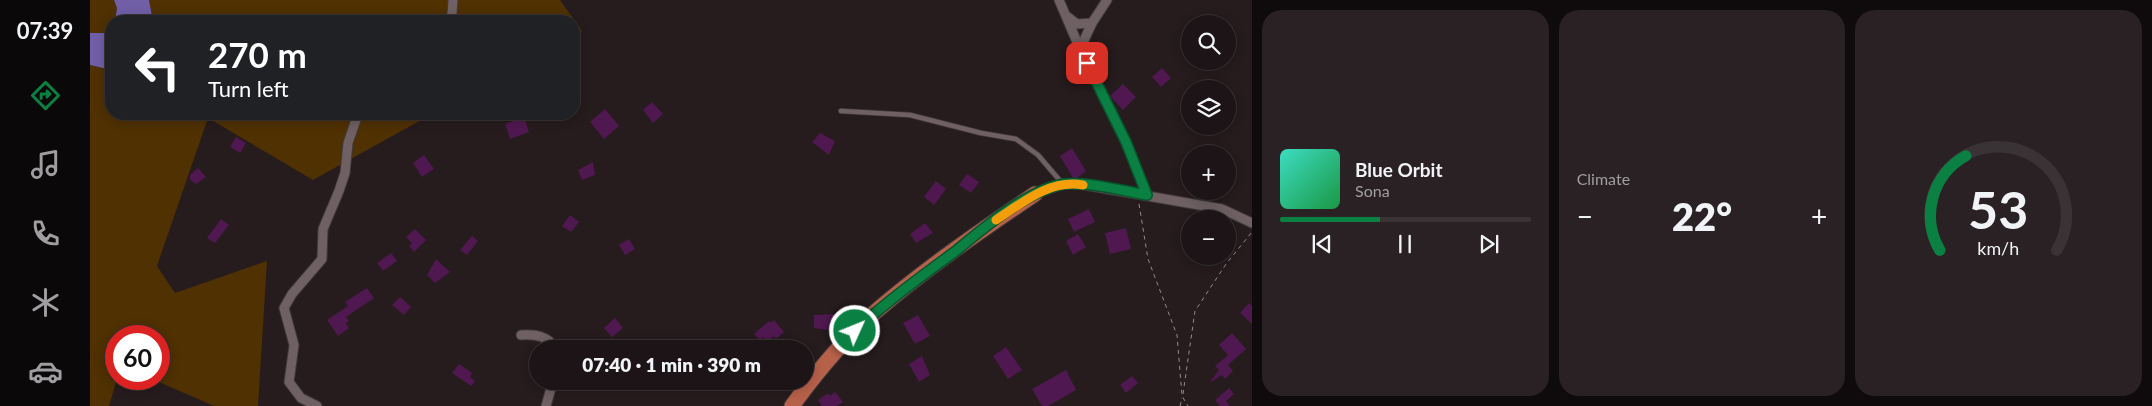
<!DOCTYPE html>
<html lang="en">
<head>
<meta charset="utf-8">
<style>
	body { margin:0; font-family:Lato,sans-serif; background:#292123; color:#f1f3f6; height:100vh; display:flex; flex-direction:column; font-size:19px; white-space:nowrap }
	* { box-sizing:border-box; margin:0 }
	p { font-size:16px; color:#a09ea1 }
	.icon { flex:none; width:28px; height:28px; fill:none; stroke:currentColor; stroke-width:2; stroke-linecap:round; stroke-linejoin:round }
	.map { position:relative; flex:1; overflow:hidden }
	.panel { display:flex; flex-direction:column; gap:10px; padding:10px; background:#0f0b0c; width:900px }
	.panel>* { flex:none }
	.top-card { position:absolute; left:15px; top:15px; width:475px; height:105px; border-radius:20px; box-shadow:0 2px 12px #0003,0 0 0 1px #3a3335; background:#202124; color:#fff; overflow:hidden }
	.tools { position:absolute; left:1091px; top:15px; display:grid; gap:10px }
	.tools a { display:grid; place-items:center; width:55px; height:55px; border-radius:50%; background:#1c1416; box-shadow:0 2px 12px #0003,0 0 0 1px #3a3335; font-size:25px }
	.speed { position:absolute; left:15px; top:325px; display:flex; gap:10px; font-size:25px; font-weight:700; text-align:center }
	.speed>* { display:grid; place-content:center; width:65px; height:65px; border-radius:50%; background:#1c1416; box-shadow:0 2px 12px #0003,0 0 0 1px #3a3335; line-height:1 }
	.speed .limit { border:8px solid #d22; background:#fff; color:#111 }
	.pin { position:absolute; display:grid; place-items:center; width:42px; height:42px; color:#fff; margin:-21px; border-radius:10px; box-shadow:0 2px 8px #0006 }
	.me { position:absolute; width:55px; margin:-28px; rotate:46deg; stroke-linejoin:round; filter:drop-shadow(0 0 4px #0008) }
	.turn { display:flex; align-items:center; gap:18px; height:105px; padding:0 20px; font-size:22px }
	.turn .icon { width:65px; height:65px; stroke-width:2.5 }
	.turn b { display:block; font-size:35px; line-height:42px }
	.big { font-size:38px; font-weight:800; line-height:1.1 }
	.panel .card { flex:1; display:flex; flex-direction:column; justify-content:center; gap:8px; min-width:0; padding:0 18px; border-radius:20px; background:#292123 }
	.panel .dial { align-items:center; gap:0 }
	.dial svg { height:130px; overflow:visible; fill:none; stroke:#3a3335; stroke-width:7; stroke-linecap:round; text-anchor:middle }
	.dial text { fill:#f1f3f6; stroke:none }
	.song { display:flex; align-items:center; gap:15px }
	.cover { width:60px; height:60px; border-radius:8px; background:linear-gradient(135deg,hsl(170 70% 55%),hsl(140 70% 35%)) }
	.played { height:5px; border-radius:2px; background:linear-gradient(90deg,#0b8043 40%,#3a3335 40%) }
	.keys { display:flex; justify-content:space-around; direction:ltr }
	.heat { display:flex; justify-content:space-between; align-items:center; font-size:28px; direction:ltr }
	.panel .tiles { flex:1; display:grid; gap:10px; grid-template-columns:repeat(3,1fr) }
	.trip { position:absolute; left:439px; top:340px; width:285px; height:50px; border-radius:25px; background:#1c1416; box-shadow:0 2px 12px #0003,0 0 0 1px #3a3335; font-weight:800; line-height:50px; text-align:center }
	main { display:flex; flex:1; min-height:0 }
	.tab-bar { display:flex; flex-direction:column; width:90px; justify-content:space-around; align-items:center; background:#0b0809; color:#a09ea1 }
	.tab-bar .icon { width:35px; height:35px }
	.tab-bar .active { color:#0b8043 }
	.tab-bar b { font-size:22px; color:#f1f3f6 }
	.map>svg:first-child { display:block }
</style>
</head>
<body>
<main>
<nav class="tab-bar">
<b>07:39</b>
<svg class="icon active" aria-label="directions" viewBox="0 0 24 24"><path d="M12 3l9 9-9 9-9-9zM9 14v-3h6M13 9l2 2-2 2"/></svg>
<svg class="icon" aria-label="music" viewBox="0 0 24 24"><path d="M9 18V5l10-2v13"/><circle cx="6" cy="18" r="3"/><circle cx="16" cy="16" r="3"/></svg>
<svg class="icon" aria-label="phone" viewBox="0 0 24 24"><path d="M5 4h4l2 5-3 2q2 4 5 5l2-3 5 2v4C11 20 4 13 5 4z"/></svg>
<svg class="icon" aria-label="climate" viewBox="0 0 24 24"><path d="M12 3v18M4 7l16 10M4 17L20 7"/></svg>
<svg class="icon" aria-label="car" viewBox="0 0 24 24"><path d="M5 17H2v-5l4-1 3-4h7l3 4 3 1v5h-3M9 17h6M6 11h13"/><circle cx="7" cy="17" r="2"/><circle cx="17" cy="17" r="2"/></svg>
</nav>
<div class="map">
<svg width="1162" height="406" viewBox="0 0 1162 406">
	<rect width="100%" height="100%" fill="#261b1d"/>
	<!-- green -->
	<g fill="#4f3102">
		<path d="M0 0H24L27 8 25 21H21V33H0Z"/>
		<path d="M59 0H470L492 31 484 36V21H63Z"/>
		<path d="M0 65 21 70V114H342L223 180 118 118 67 266 85 293 177 261 168 406H124L62 379H69V336H26L27 379 19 406H0Z"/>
	</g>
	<!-- water -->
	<g fill="#705fa7">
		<path d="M24 0H59L63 21H25L27 8Z"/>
		<path d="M0 33H21V70L0 65Z"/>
	</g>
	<!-- building -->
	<g fill="#501850">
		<path d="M1072 68 1081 78 1071 87 1062 77Z"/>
		<path d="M1033 84 1046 97 1033 110 1020 96Z"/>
		<path d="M562 102 573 114 563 123 553 110Z"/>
		<path d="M515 109 529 126 514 139 500 122Z"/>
		<path d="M434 117 439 132 420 139 415 124Z"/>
		<path d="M730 133 745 141 739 155 722 142Z"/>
		<path d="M146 137 156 143 150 153 140 147Z"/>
		<path d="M982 148 996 171 987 178H983L970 156Z"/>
		<path d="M334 155 344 169 332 177 323 163Z"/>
		<path d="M503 162 505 175 492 180 488 170Z"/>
		<path d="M108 168 116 177 106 184 100 180V175Z"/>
		<path d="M877 174 889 182 881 193 869 185Z"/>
		<path d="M846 181 856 189 844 205 834 197Z"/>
		<path d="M999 209 1005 222 984 232 978 219Z"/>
		<path d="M480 215 489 222 481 232 472 226Z"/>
		<path d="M131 219 139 225 125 243 117 238Z"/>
		<path d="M835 223 843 233 826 243 820 234Z"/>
		<path d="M1036 228 1041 249 1020 254 1015 233Z"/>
		<path d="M325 229 336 240 324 252 319 246 322 243 316 237Z"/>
		<path d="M988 234 996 247 983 255 976 241Z"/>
		<path d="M382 236 388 241 377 255 370 250Z"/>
		<path d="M539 239 545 249 535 255 529 245Z"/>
		<path d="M301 253 307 261 293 271 287 263Z"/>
		<path d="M346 259 360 272 345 283 337 275Z"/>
		<path d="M277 288 284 298 256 317 259 321 256 323 259 328 248 336 237 320 258 306 255 302Z"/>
		<path d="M310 297 321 307 314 315 302 305Z"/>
		<path d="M1159 303 1162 306V324L1150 313Z"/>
		<path d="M745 314 746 331 724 328V315Z"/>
		<path d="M828 315 840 336 825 344 813 323Z"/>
		<path d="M525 318 533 328 522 337 514 328Z"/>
		<path d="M684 320 694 332 686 339 684 336 677 342 673 337 670 340 664 334 679 321 680 323Z"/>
		<path d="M1142 333 1156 349 1138 365 1143 371 1135 379 1132 375 1119 383 1129 370 1125 366 1138 355 1129 345Z"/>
		<path d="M916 347 932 370 918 379 903 356Z"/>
		<path d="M832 356 840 375 829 382 819 364Z"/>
		<path d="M369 364 382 373 380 377 385 381 381 386 362 373Z"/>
		<path d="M976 370 986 390 958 406H952L942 389Z"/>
		<path d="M1042 376 1048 383 1036 393 1030 385Z"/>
		<path d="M1139 388 1144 394 1136 401 1140 406H1130L1125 400Z"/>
		<path d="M745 392 753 402 747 406H732L728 400 738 393 740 396Z"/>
	</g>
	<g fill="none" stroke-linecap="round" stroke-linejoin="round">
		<defs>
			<path id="lane" d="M751 111 820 115 891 133 926 139 948 155 972 183"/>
			<g id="street">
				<path d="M969 0 990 49"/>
				<path d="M1017 0 1002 23 990 49 1036 142 1057 195"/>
				<path d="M978 17 987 24 1002 23"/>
				<path d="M358 21 362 14 363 0"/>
				<path d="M945 194 973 184H989L1132 209 1162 223"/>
				<path d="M431 335C446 334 458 336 466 349"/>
				<path d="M227 406 211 398 199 382 204 345 194 308 202 294 232 259 233 229 249 191 255 173 258 143 268 114"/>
				<path d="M456 406 463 381"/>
			</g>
			<path id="primary" d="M702 406C726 373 754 339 785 312 835 269 890 231 945 194"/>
		</defs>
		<!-- lane casing -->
		<use href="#lane" stroke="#41393b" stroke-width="6"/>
		<!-- street casing -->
		<use href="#street" stroke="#41393b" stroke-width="11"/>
		<!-- primary casing -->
		<use href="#primary" stroke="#41393b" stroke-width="17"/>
		<!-- path -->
		<g stroke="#948a8c" stroke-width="1" stroke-dasharray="4 4" stroke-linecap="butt">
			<path d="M1049 204 1058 259 1087 335 1092 396 1098 406"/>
			<path d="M1093 394 1105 311 1136 264 1162 232"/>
			<path d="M1090 406 1092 398"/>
		</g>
		<!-- lane -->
		<use href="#lane" stroke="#6e6063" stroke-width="4.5"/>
		<!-- street -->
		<use href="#street" stroke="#6e6063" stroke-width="9"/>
		<!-- primary -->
		<use href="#primary" stroke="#b7614a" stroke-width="15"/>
	</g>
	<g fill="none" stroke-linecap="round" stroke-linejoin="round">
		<defs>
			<path id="route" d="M765 331C797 301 832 276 867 250 894 228 939 189 974 184 996 181 1034 191 1057 195L1036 142 997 63"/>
		</defs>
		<!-- route casing -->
		<use href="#route" stroke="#07532c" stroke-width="12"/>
		<!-- route -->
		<use href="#route" stroke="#0b8043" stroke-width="9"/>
		<!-- slow -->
		<path stroke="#f59e0b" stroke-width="9" d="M906 220C932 203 960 179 993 185"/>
	</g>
</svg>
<div class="tools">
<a><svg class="icon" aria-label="search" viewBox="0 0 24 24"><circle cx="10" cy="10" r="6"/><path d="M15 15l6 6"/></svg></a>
<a><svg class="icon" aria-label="layers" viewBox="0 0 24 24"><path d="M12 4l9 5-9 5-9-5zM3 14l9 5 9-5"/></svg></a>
<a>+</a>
<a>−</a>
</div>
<div class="speed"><div class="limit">60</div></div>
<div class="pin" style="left:997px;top:63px;background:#d93025"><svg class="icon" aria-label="arrive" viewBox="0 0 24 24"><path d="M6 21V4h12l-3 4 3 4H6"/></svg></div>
<svg class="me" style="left:765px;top:331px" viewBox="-20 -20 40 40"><circle r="17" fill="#0b8043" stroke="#fff" stroke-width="3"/><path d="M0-11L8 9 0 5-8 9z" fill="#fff"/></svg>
<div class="trip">07:40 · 1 min · 390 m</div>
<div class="top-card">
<div class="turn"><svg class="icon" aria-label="left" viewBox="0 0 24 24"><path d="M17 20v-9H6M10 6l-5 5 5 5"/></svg><div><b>270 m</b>Turn left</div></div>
</div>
</div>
<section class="panel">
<div class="tiles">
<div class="card">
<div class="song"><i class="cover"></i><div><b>Blue Orbit</b><p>Sona</p></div></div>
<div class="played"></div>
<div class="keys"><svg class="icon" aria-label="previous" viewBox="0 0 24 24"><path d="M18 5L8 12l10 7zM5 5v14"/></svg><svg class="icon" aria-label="pause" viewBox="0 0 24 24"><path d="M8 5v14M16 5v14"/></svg><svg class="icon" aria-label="next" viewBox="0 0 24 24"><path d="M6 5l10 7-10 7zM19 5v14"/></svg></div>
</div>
<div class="card"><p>Climate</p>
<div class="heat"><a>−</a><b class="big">22°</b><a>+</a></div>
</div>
<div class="card dial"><svg viewBox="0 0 100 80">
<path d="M14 69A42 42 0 1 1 86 69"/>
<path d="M14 69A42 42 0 0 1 30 11" stroke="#0b8043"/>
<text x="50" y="56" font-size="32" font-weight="700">53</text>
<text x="50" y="72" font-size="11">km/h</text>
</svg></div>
</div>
</section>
</main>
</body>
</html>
